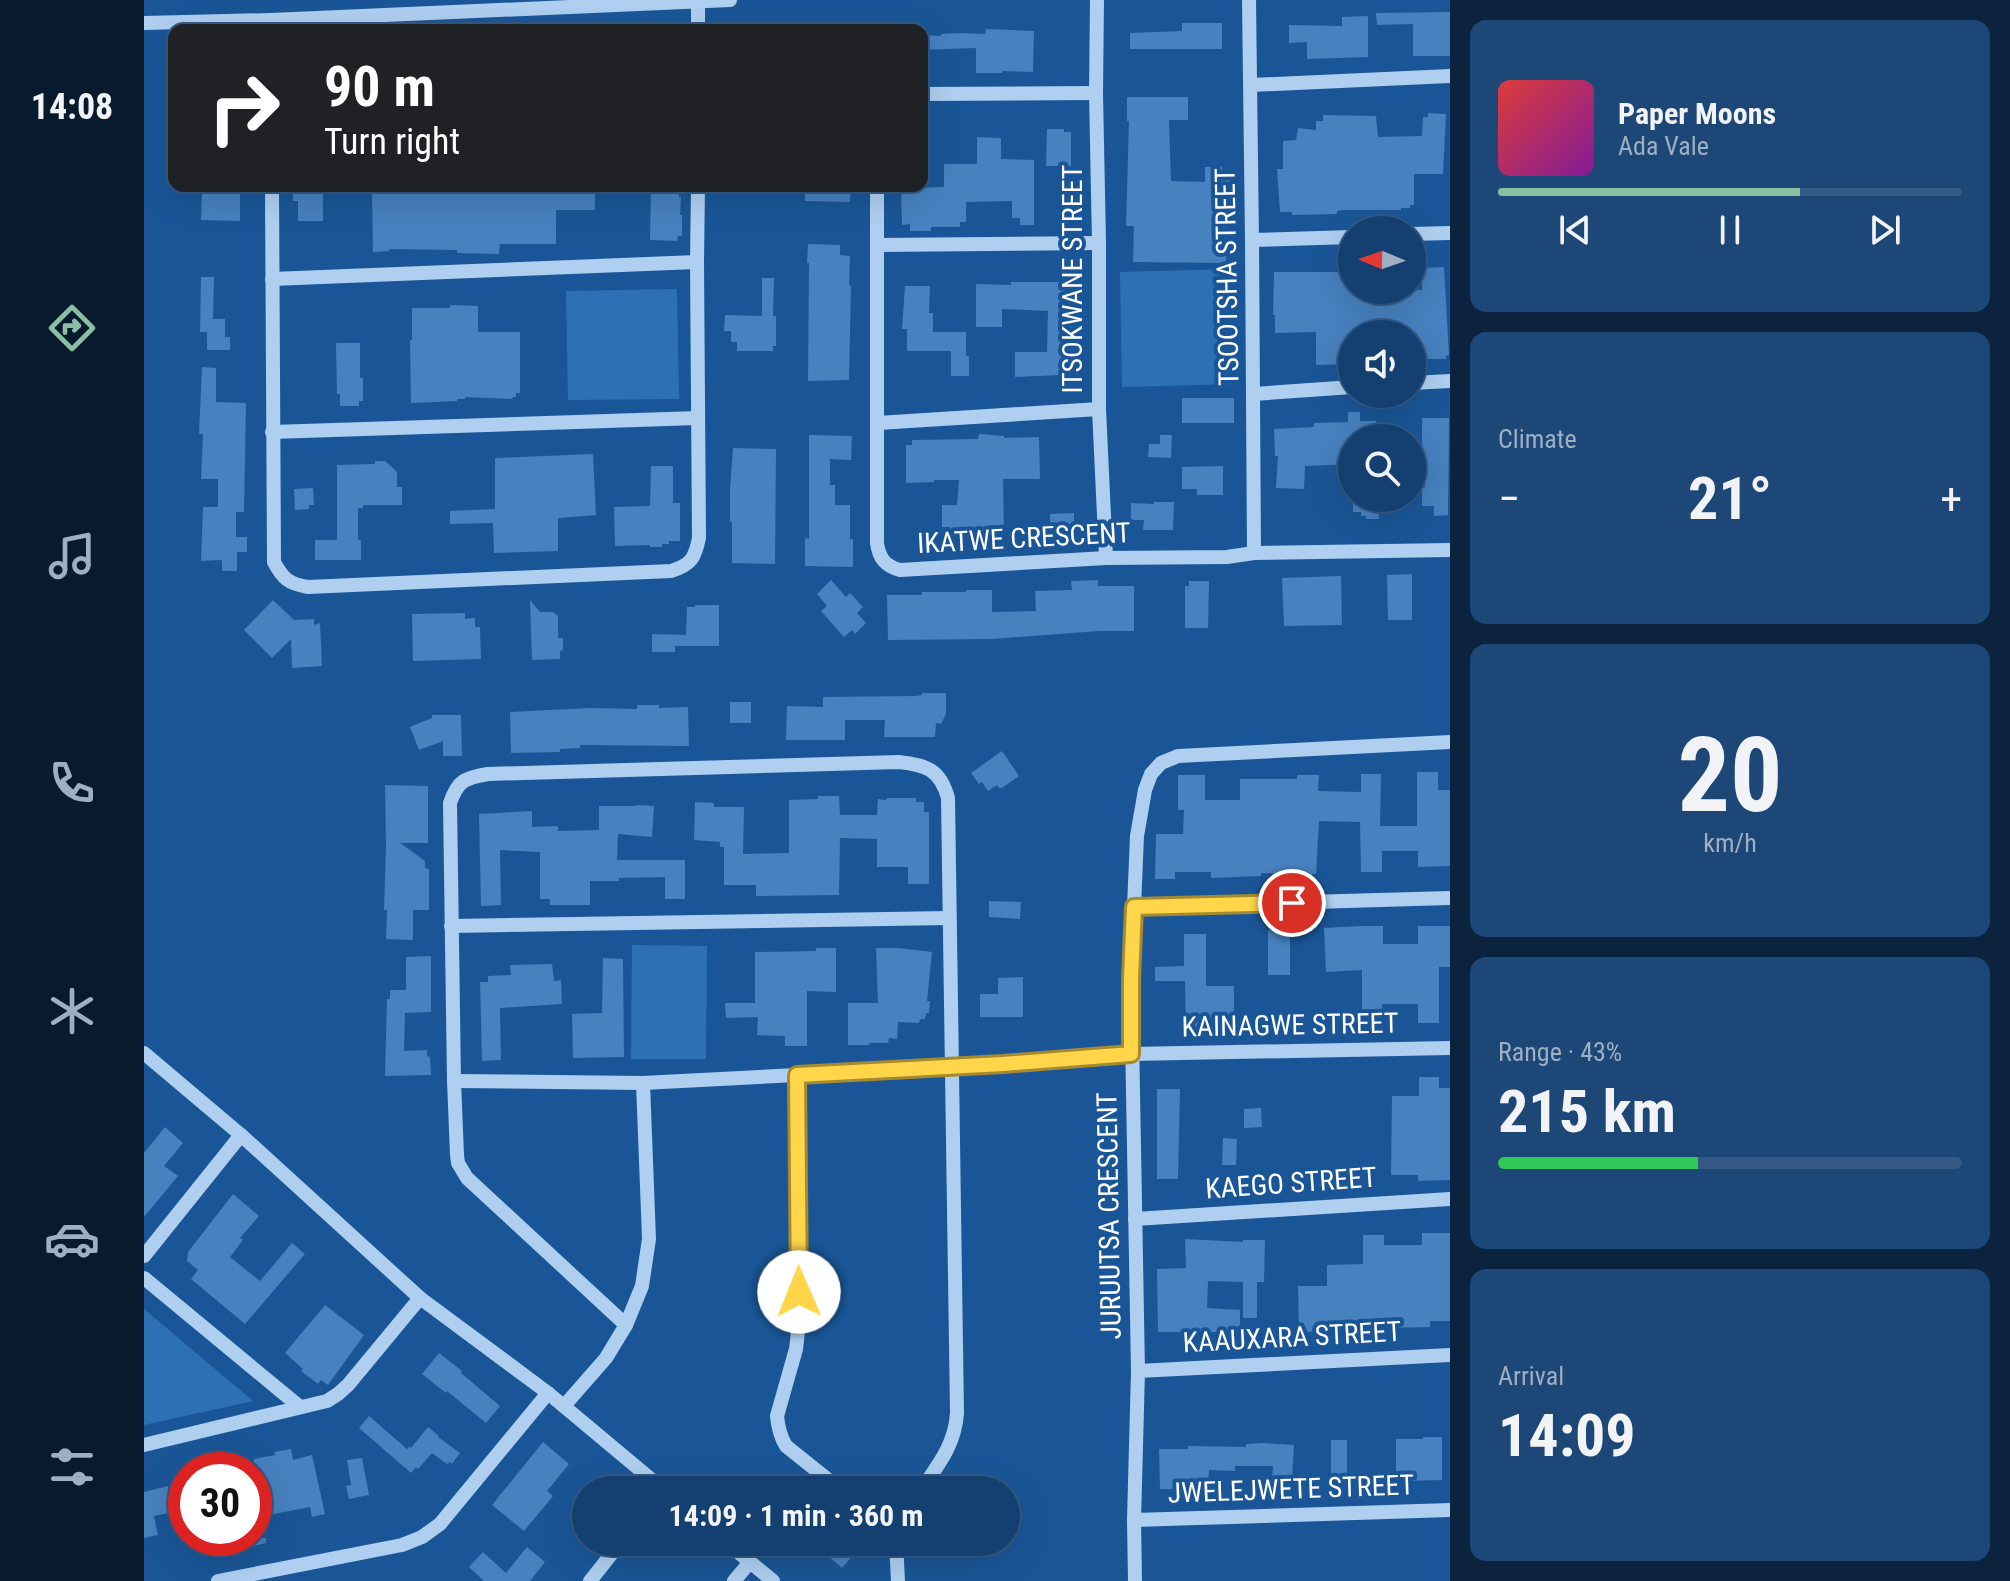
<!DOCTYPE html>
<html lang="en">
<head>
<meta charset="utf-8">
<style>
	body { margin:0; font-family:"Roboto Condensed",sans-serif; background:#1d4776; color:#f1f3f6; height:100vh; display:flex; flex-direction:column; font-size:30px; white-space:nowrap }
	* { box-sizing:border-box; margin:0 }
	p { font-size:26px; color:#9dafc3 }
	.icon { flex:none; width:44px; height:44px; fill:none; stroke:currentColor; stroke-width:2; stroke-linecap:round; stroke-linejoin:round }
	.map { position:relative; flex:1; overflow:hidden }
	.sheet { display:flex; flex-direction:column; gap:20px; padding:20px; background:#0b233e; width:560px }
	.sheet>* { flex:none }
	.top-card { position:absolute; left:24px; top:24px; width:760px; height:168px; border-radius:16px; box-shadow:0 8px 32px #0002,0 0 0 2px #335984; background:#202124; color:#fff; overflow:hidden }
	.needle { width:52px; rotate:272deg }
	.tools { position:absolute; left:1194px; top:216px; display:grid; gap:16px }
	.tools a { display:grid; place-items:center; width:88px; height:88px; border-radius:50%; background:#144071; box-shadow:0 8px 32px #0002,0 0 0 2px #335984; font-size:40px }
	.speed { position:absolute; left:24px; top:1452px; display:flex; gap:16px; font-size:40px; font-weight:700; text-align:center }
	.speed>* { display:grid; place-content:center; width:104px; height:104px; border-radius:50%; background:#144071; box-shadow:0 8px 32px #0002,0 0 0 2px #335984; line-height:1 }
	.speed .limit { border:12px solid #d22; background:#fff; color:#111 }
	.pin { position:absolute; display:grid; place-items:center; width:68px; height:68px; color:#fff; margin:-34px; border:4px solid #fff; border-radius:50%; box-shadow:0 2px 8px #0007 }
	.me { position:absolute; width:88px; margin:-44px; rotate:359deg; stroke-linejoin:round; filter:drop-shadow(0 0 6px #0008) }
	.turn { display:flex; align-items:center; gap:28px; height:168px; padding:0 24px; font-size:36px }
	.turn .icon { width:104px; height:104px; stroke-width:2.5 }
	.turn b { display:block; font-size:56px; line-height:68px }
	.big { font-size:60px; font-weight:700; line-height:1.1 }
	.sheet .card { flex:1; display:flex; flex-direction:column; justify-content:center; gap:12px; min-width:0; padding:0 28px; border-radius:16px; background:#1d4776 }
	.sheet .dial { align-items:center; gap:0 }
	.dial b { font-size:104px; line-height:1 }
	.song { display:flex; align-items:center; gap:24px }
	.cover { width:96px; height:96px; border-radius:12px; background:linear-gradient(135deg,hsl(0 70% 55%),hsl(290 70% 35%)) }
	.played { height:8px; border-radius:4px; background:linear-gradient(90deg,#8abfa5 65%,#335984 65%) }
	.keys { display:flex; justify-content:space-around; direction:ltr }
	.heat { display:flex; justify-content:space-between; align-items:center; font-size:44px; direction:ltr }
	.charge { height:12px; border-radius:6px; background:linear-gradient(90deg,#34c759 43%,#335984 0) }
	.trip { position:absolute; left:428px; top:1476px; width:448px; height:80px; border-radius:40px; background:#144071; box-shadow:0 8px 32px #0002,0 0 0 2px #335984; font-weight:700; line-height:80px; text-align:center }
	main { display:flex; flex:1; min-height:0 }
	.tab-bar { display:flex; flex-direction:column; width:144px; justify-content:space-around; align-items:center; background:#081a2d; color:#9dafc3 }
	.tab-bar .icon { width:56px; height:56px }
	.tab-bar .selected { color:#8abfa5 }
	.tab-bar b { font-size:36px; color:#f1f3f6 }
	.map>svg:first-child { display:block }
</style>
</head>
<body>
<main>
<nav class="tab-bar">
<b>14:08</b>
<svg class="icon selected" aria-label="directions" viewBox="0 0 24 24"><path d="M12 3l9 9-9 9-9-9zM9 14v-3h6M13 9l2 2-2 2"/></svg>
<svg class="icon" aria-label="music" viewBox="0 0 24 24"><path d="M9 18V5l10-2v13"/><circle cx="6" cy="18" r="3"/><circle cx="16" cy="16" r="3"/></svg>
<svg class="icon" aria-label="phone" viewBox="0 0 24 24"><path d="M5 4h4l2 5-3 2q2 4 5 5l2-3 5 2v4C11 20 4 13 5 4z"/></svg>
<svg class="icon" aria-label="climate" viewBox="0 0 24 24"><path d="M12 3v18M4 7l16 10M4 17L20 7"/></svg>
<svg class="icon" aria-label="car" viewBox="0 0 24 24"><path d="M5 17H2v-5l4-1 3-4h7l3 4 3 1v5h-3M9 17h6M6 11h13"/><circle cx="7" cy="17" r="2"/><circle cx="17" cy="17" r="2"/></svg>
<svg class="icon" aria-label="filters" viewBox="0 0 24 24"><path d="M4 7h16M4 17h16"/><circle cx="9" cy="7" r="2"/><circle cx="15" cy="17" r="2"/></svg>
</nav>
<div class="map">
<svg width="1306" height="1581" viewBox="0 0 1306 1581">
	<rect width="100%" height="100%" fill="#1a5697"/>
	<!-- green -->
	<g fill="#2e70b4">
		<path d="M1091 269 1094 384 978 387 976 272Z"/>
		<path d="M533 289 535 399 424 400 422 291Z"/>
		<path d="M488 945 563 946 562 1059H487Z"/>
		<path d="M0 1309 109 1401 0 1425Z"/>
	</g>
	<!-- building -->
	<g fill="#4781bf">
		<path d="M1306 12V56H1269V24L1233 25 1232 13Z"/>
		<path d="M1224 16V57L1163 59V42L1145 43V25L1198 26V17Z"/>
		<path d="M1038 23H1078V49H986V33L1038 31Z"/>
		<path d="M842 29 890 31 889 72 858 71V73H832V48L778 50V35L797 36V34L818 33 841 34Z"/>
		<path d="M983 97H1044V120H1025L1027 181 1061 182V167H1078V175H1081V178L1089 179 1088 217H1083L1082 263 989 262 990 226H982L985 121H983Z"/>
		<path d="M1284 113 1302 114 1299 174H1270V205H1266V208H1257V210H1200L1193 211V214L1148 215V212H1136L1133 169H1139V141L1152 140 1154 128 1172 130V121H1179V115L1232 116 1234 137 1278 136 1279 117H1284Z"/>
		<path d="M903 129H920V132H927V166H902Z"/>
		<path d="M833 137 857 138V159L890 160V225H876V218H868V201L822 202V222H816V227H787V231H766V224L758 225 757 188 800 187V164H833Z"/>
		<path d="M228 186H451V210H412V244H356L355 254 313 253V250L245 249V251L229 252Z"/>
		<path d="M507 186H535V197H537L536 215H538V236H534L533 241 506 240Z"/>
		<path d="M661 186H707L706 202 661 201Z"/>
		<path d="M149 187 179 188V221H154V201H149Z"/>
		<path d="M58 191 96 192V221L57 220Z"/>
		<path d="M664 244 696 245V255L706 256 705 285 707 286 705 380 664 381 665 263H663Z"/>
		<path d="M1300 267 1305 355 1302 356V359H1278V358H1268V334H1208V364L1172 365V332L1131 333V315H1129L1130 272H1208V290H1278V268Z"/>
		<path d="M57 277H70L69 319H81V337H86V350H63V332H56Z"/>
		<path d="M618 278H630L629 316H632V346H629V351H593V342H587V331H580L581 315 618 316Z"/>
		<path d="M867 282H932L931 343 932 352H936L935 366 932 371H915V375L871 377V352H903L904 311 858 309V327H832V284L867 285Z"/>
		<path d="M761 286H786L785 313H789V332H822V356H825V376H807V351H763V329H758Z"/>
		<path d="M306 305 334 306V332H376V393H372V397H369L368 399 321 397V399H313V401L267 403 266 340H268V308H306Z"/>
		<path d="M192 343H216V378H219V401H215V406H196V394H193Z"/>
		<path d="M58 367 72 368V402L102 403 100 512H92V537H103V552H93V571H78V560L57 561 59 507H74V479H57L59 434H55Z"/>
		<rect x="1038" y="398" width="52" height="25"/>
		<path d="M1204 412H1216V421H1232V438H1208V464L1161 466 1160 489 1132 488 1134 456H1131L1130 429 1170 427V423L1204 422Z"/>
		<path d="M1278 418H1305L1304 515 1290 516V506H1278V488L1281 487V462H1278Z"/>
		<path d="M835 434 860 436V438L895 437 896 479H859L860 533H806V527H798V505H813L815 480H790V482L762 483V445H768V440L834 439Z"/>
		<path d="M665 435 708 436 707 460 686 459V485H691V505H706V539H709V567L661 566V538L665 539Z"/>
		<path d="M1016 435H1028L1027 458 1004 457 1005 444H1016Z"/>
		<path d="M589 448 632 449 631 564 588 563V522H586V489Z"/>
		<path d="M449 454 452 515 414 518V551L350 553 349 523 306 524V511L351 509V458Z"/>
		<path d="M231 461H241L253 472V487H258V505H219V508H214V540H217V560H171V540H193V465L231 464Z"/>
		<path d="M507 466H529V503H536V541H525V544H518V547H506V545L471 546 470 507 506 506Z"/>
		<path d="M1079 466V495H1053V489H1038V467Z"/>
		<path d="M169 488 170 505H165V509L151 510 150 489Z"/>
		<path d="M1209 498H1234L1235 519H1222V516H1217V512H1209Z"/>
		<path d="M1010 502H1030L1029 530H999L1000 520H987V503L1010 504Z"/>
		<path d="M930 513V536H906V514Z"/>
		<path d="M1268 574V620H1244L1243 575Z"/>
		<path d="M1197 576 1198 625 1140 626 1138 578Z"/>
		<path d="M687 580 702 597 706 593 719 607 713 613 722 623 711 634 708 630 700 637 677 611 683 606 673 594Z"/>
		<path d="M954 580V586H990V631H955L848 639 744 640 743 595H778V592H822V590H848V612L892 611 891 591 928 590 927 581Z"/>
		<path d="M1045 581H1065L1064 628H1041V586H1045Z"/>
		<path d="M129 600 150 620 170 619V625L176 623 178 666 148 668 147 639 128 658 100 630Z"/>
		<path d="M386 600 396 612H409L414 616V638H419V650L416 651V659L388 660Z"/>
		<path d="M551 605H575V646H531V652H508V634L542 635 543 607H551Z"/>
		<path d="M321 613V619L331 618V627H336L337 659 269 661 268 614Z"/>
		<path d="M778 693H802V714L797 724 792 723 791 737H740L741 720H701V740H642L643 706 679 707V697L772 696 778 695Z"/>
		<rect x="586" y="702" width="21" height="21"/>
		<path d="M493 705H515V708L544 707 545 746 436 745V748L416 749V752L367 753 366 712 446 708 493 709Z"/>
		<path d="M288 715H317L318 756H299V741L275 750 266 727 288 718Z"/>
		<path d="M858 751 875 776 858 788H855L853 785 844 791 838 782 835 784 827 773Z"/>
		<path d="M1273 772H1294V790H1306V866L1274 867V851H1238V872H1217L1216 822 1175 821 1172 874 1117 873V876L1067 878V872H1031V879H1011L1012 834H1039L1040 810H1034V775H1061V800H1096V779H1153V775H1175L1174 791 1217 792V774H1237L1236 826H1273Z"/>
		<path d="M241 785 284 786V843H256L281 861V868L285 869V910H269V940L242 939 243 910H240L242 846Z"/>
		<path d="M674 796H695L696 815H733L734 799 742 800 743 798H772V802H780V812H785V884H764V867H733V839L696 838 695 895 612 896V885H580V847H576V842L550 840 551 802 570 803V807H600L599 854 645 853V800L674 799Z"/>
		<path d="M492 805 510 806 508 837 474 834 473 860H541V899H521V877L475 878V881H446V905H406V899H396V852L356 850 357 905 337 906 335 814 388 811V827L414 826V831L455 830V806H492Z"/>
		<path d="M845 901 877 902 876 919 845 917Z"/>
		<path d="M1217 926H1239V944H1274V926H1306V967H1295V1023H1274V1004H1238V1025L1218 1024V970L1182 972 1180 928Z"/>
		<rect x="1124" y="930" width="22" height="45"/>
		<path d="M1040 934H1062V986H1090V1028H1062V1030L1042 1031 1041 981H1011V967L1040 966Z"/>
		<path d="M672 948H692V992L663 991V1046H641V1036L613 1035 614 1017 582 1018 581 1003H611V952L672 951Z"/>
		<path d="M732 948H754L788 952 783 1001H786L785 1013H782L781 1019H776L775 1023 754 1022 753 1039 745 1038 744 1043H725V1045H704V1003H734Z"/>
		<path d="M287 956V1012L261 1013 260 1051 283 1050V1056L286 1057 287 1075 241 1076 243 999H246V990H262V957Z"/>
		<path d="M459 958 479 959 480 1057 429 1058 428 1014 458 1013Z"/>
		<path d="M408 964 410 981 417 980 418 1004 356 1008 357 1060 338 1061 336 982H344V976L367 975 366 965Z"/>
		<path d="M879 977V1017H836V994H854V978Z"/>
		<path d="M1275 1077H1295V1088H1306V1180L1274 1181V1175H1247L1248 1096H1275Z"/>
		<path d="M1013 1089H1036L1034 1179H1013Z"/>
		<path d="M1117 1108 1118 1127 1100 1128V1109Z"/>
		<path d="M21 1127 39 1143 20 1166 34 1176 0 1217V1153Z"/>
		<path d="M1079 1138 1093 1139 1092 1165H1078Z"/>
		<path d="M89 1194 115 1216 96 1238 99 1240 86 1257 116 1281 148 1243 161 1254 101 1324 47 1279 54 1270 43 1261 44 1252Z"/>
		<path d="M1278 1233H1306V1321H1286V1327L1240 1328V1337L1228 1338V1331L1155 1332 1154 1286H1183V1265L1219 1264V1235H1240V1245H1278Z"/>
		<path d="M1041 1239 1099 1242V1240H1121L1120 1282H1113V1318H1099V1282L1064 1281 1063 1308 1096 1310V1345H1084V1332H1014L1013 1269 1042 1268Z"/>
		<path d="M181 1305 220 1335 184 1385 177 1380 174 1384 157 1371 159 1369 141 1353Z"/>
		<path d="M295 1353 318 1371 317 1373 356 1406 342 1423 303 1391 302 1393 278 1374Z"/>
		<path d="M225 1416 263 1449 266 1446 267 1448 284 1427 295 1436 294 1437 316 1453 308 1464 306 1462 303 1464 288 1453 274 1469 272 1467 267 1473 215 1428Z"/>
		<path d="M1279 1437H1298V1480L1259 1481V1479L1252 1480V1439H1279Z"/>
		<rect x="1187" y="1440" width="16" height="44"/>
		<path d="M399 1442 425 1464 403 1491 409 1496 380 1531 348 1505Z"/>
		<path d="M1119 1443 1150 1445 1148 1480 1128 1479 1129 1466H1091V1471L1065 1470 1064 1490 1016 1489 1015 1449H1044V1446L1102 1447V1444Z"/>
		<path d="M147 1449 149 1460 168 1455 181 1514 168 1517 166 1507 114 1517 110 1497V1459L131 1455 130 1452Z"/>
		<path d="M80 1456 89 1457 92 1470H49L48 1463Z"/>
		<path d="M218 1458 225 1495 205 1499 202 1486 207 1485 203 1460Z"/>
		<path d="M24 1486 30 1512 10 1516 14 1535 0 1538V1492Z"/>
		<path d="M61 1538H122V1543L65 1557Z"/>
		<path d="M695 1542H699L711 1553 698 1568 683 1555Z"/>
		<path d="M383 1547 401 1562 386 1581H340L325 1567 339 1552 362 1573Z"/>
	</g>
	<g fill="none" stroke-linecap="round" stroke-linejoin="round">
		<!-- minor -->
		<g stroke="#aecff0" stroke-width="14">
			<path d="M953 0 952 93 955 243V409L962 558"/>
			<path d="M1105 0 1108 240 1110 553"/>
			<path d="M554 1V30"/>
			<path d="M0 23 127 20 586 0"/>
			<path d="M1107 85 1306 76"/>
			<path d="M778 94 952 93"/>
			<path d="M128 186 130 562C139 579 145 584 164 587L527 571C547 565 551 558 555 538L553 262 554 186"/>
			<path d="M733 186V543C735 558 741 566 756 570L962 558 1083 557 1110 553 1306 550"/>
			<path d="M1268 234 1306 233"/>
			<path d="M1108 240 1208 237"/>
			<path d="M734 245 955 243"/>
			<path d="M128 279 553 262"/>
			<path d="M1268 383 1306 381"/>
			<path d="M1110 394 1208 387"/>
			<path d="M734 423 955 409"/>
			<path d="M128 432 554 418"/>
			<path d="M990 907 1306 898"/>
			<path d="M307 926 805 918"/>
			<path d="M0 1053 97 1135 276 1298 404 1393 520 1490"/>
			<path d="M653 1075 655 1323 652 1349 633 1416C634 1427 636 1436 642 1446L697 1490"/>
			<path d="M310 1081 499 1083 807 1067 987 1054 1306 1048"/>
			<path d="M991 1219 1306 1199"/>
			<path d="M0 1256 97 1135"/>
			<path d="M0 1278 156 1407"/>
			<path d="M482 1325 323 1178 314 1163 313 1155 310 1081 306 803C314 780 321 778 344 774L755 762C782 765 796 769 804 798L813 1413C811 1445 794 1465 777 1490"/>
			<path d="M994 1371 1306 1355"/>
			<path d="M420 1406 462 1358 482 1325 498 1286 505 1239 499 1083"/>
			<path d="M0 1445 183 1401 194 1394 204 1385 276 1298"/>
			<path d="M990 1520 1306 1510"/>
			<path d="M582 1542 629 1581"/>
			<path d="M752 1542 754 1581"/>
			<path d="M74 1581 258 1545 278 1537 296 1524 404 1393"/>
			<path d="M446 1581 477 1542"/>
			<path d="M590 1581 606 1562"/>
			<path d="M991 1581 990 1520 994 1371 987 979 993 836 1001 790 1007 774 1017 763 1034 756 1306 742"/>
		</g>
	</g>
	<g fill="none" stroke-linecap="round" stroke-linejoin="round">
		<defs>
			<path id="route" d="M655 1292 653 1075 859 1064 987 1054V979L990 907 1148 903"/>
		</defs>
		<!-- route casing -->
		<use href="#route" stroke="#a68a30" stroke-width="20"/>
		<!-- route -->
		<use href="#route" stroke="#ffd54a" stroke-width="14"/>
	</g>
	<g text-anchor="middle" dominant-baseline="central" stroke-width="8" stroke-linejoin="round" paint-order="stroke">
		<!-- street labels -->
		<g font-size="28" fill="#fff" stroke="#1a5697">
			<text transform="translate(1083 277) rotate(-91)">TSOOTSHA STREET</text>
			<text transform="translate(928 279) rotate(-90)">ITSOKWANE STREET</text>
			<text transform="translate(880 538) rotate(-3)">IKATWE CRESCENT</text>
			<text transform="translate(1146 1025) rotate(-1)">KAINAGWE STREET</text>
			<text transform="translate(1147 1183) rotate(-4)">KAEGO STREET</text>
			<text transform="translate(965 1216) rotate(-91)">JURUUTSA CRESCENT</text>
			<text transform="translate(1148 1337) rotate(-3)">KAAUXARA STREET</text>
			<text transform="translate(1147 1489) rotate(-2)">JWELEJWETE STREET</text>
		</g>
	</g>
</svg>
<div class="tools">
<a><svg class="needle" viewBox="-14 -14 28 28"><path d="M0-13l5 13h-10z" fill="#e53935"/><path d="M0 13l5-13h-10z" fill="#9dafc3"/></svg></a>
<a><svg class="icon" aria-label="sound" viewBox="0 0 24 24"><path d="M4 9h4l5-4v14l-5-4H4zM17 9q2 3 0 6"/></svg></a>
<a><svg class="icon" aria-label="search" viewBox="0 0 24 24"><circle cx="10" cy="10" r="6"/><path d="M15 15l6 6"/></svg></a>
</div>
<div class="speed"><div class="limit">30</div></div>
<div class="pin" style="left:1148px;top:903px;background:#d93025"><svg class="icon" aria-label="arrive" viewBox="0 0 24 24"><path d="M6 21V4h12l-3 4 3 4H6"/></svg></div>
<svg class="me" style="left:655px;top:1292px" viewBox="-20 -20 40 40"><circle r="19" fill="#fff"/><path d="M0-13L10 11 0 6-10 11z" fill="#ffd54a"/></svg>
<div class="trip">14:09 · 1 min · 360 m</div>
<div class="top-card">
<div class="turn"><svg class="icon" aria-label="right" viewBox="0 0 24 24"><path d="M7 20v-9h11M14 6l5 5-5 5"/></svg><div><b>90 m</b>Turn right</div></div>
</div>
</div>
<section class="sheet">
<div class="card">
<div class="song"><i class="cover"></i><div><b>Paper Moons</b><p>Ada Vale</p></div></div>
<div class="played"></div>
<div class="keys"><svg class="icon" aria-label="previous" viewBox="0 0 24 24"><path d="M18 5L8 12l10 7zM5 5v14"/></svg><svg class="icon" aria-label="pause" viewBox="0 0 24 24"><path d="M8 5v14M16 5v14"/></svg><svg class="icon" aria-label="next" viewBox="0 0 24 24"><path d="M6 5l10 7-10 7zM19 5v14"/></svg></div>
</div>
<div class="card"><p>Climate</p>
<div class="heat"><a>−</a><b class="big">21°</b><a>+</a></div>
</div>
<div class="card dial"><b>20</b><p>km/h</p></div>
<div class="card"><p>Range · 43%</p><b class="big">215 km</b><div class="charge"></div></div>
<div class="card"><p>Arrival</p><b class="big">14:09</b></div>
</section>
</main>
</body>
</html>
